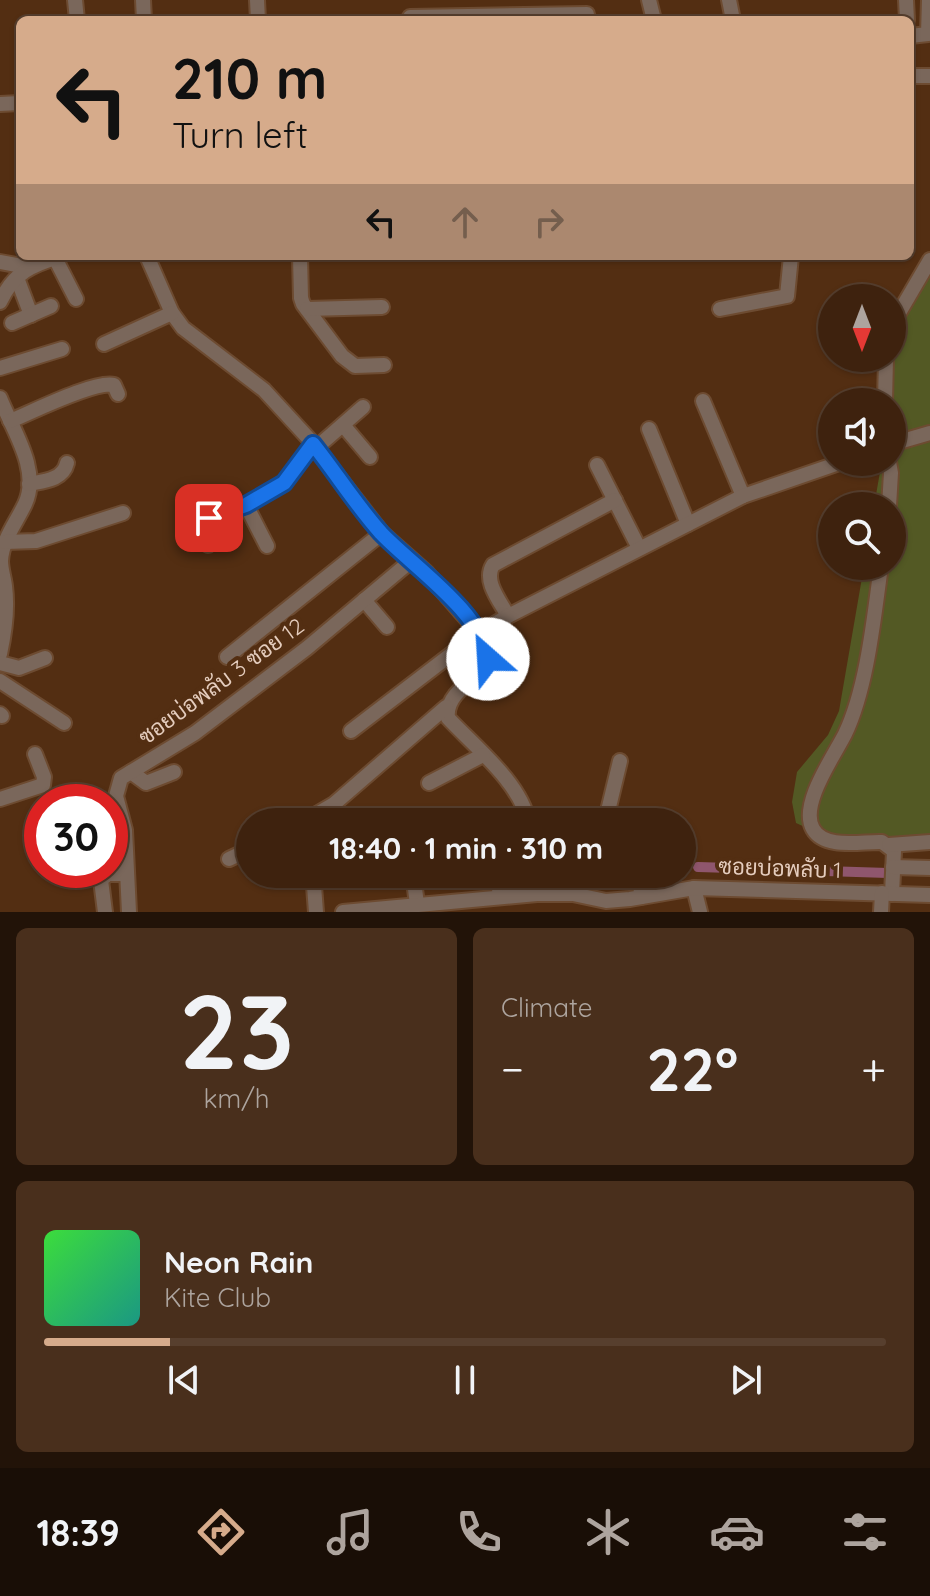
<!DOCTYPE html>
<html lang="en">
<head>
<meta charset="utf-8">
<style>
	body { margin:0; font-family:Quicksand,Sarabun,sans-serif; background:#492f1c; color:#f1f3f6; height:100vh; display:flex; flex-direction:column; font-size:30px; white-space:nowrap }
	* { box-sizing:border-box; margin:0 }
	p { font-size:26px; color:#ada49e }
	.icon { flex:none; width:44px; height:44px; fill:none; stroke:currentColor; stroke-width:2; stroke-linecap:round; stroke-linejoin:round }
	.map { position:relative; height:912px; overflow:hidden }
	.side { display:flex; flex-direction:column; gap:16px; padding:16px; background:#221308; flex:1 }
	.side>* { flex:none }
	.guide { position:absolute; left:16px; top:16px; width:898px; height:244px; border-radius:12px; box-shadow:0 2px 6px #0004,0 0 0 2px #573f2e; background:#d6ab8b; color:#111; overflow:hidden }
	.needle { width:52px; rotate:180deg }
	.tools { position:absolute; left:818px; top:284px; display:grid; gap:16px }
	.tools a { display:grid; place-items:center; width:88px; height:88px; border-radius:50%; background:#3e220e; box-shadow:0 2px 6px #0004,0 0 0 2px #573f2e; font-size:40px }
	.speed { position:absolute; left:24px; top:784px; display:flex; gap:16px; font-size:40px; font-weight:700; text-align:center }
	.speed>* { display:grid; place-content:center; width:104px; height:104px; border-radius:50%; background:#3e220e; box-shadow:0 2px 6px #0004,0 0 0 2px #573f2e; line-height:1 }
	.speed .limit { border:12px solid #d22; background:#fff; color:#111 }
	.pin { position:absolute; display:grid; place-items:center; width:68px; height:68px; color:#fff; margin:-34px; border-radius:16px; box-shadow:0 4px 12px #0006 }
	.me { position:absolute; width:88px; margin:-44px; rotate:334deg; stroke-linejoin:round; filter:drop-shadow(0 0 6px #0008) }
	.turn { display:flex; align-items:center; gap:28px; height:168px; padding:0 24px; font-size:36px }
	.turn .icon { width:104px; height:104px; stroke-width:2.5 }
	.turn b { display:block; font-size:56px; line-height:68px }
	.lanes { display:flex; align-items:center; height:76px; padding:0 24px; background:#0003; justify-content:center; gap:40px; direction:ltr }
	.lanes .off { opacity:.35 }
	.big { font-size:60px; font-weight:700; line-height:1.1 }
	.side .card { flex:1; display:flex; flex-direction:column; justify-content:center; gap:12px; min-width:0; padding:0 28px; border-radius:12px; background:#492f1c }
	.side .dial { align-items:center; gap:0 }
	.dial b { font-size:104px; line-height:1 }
	.song { display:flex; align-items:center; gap:24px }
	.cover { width:96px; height:96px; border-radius:12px; background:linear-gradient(135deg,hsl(120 70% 55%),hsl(170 70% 35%)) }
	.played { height:8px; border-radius:4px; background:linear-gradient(90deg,#d6ab8b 15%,#573f2e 15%) }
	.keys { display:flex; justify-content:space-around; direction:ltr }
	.heat { display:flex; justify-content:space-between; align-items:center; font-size:44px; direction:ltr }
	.side .tiles { flex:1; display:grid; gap:16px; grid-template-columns:1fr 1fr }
	.card:last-child { grid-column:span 2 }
	.trip { position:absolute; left:236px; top:808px; width:460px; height:80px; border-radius:40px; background:#3e220e; box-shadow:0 2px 6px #0004,0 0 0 2px #573f2e; font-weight:700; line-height:80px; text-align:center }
	.tabs { display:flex; height:128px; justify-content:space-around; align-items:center; background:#190e06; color:#ada49e }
	.tabs .icon { width:56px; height:56px }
	.tabs .current { color:#d6ab8b }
	.tabs b { font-size:36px; color:#f1f3f6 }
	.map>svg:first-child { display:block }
</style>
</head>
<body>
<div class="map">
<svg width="930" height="912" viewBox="0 0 930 912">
	<rect width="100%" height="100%" fill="#532e12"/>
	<!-- green -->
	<path fill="#535924" d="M930 264V849C893 848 829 839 796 823L792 802 797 772 828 735 839 711 864 566H892V506H874L880 472 878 462H892V331Z"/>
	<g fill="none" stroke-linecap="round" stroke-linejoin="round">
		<!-- canal -->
		<path stroke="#8f566d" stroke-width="10" d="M698 867 888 873"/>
		<defs>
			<g id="minor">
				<path d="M75 0 77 20"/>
				<path d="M143 0 144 20"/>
				<path d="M257 0 258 20"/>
				<path d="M649 0 654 20"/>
				<path d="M729 0 733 20"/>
				<path d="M906 0 907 20"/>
				<path d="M410 17 587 14"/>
				<path d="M910 36 928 34 929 0"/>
				<path d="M910 76H930"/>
				<path d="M0 104 20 103"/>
				<path d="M147 256 172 313 183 328 264 390 309 439 382 533 426 572 479 633 487 649 485 669C470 682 445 696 448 718 474 746 522 784 528 822"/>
				<path d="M300 256 301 298 303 304 342 356 355 366 384 365"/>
				<path d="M55 258 76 299"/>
				<path d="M0 262 27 267"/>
				<path d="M17 278 31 315"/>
				<path d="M0 302C14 272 32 265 61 256"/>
				<path d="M307 309 382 307"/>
				<path d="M720 309 787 296 791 256"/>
				<path d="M12 323 51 306"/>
				<path d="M892 331 899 313 930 260"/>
				<path d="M104 344 172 313"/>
				<path d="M0 368 62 349"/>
				<path d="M0 398C12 429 41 470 25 504 16 523 2 540 1 561 1 569 4 578 5 586 8 609 5 631 0 654"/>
				<path d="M703 401 743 496"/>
				<path d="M885 402 886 358"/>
				<path d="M10 421C30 413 95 380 114 385L118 394"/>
				<path d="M343 425 370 457"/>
				<path d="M649 429 688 524"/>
				<path d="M892 444 930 433"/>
				<path d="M316 448 363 407"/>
				<path d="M889 462 891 473 889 506"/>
				<path d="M597 465 639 548"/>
				<path d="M29 484C44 481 63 480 67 463"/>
				<path d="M246 505 267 546"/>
				<path d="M5 542 36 541 123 513"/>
				<path d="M208 545 205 528 209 518 246 505 284 483 313 444"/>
				<path d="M881 566C874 617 867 688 845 734 834 756 799 805 813 829 825 850 862 841 882 842L894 851 892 894"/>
				<path d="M364 600 387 627"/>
				<path d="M508 616C500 601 483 581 493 565L615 500"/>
				<path d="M227 657 382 533"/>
				<path d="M0 663 19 668 45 658"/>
				<path d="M0 681 64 723"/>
				<path d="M0 714 2 716"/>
				<path d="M351 731 479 633 508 616 743 496 842 462"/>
				<path d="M131 772 146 783 174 772"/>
				<path d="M429 783 483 755"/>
				<path d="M0 799 43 785 44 777 35 754"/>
				<path d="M528 818 554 822"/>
				<path d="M303 822 334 804 446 707"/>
				<path d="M601 822 608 811 620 761"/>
				<path d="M889 845 930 842"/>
				<path d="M229 859 250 849"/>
				<path d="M893 867 930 868"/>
				<path d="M413 874 417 904"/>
				<path d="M497 874 500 896"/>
				<path d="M535 874 537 894"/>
				<path d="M640 874 641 897"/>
				<path d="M314 886 316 912"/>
				<path d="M694 888 700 912"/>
				<path d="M105 912 101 880 108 874H127"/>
				<path d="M129 912 125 830 116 796 121 778 195 733 307 648 412 560"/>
				<path d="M343 912 537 894H573L606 901 630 899 694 888 930 895"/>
				<path d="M881 912 882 893"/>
			</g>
		</defs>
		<!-- minor casing -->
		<use href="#minor" stroke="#6d4b31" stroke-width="18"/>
		<!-- minor -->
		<use href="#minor" stroke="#7a675b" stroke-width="14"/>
	</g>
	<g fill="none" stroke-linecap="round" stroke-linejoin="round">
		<defs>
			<path id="route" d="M209 518 246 505 284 483 313 444C336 473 356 505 381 533 411 565 483 613 488 659"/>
		</defs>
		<!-- route casing -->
		<use href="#route" stroke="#114b97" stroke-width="20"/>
		<!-- route -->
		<use href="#route" stroke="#1a73e8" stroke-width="14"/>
	</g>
	<g text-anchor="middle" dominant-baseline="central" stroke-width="8" stroke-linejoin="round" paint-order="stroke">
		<!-- street labels -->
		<g font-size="22" fill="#e5cdbe" stroke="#532e12">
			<text transform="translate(221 681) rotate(-36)">ซอยบ่อพลับ 3 ซอย 12</text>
			<text transform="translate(780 868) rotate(2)">ซอยบ่อพลับ 1</text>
		</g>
	</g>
</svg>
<div class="tools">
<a><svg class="needle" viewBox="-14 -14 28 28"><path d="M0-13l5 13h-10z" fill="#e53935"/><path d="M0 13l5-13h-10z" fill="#ada49e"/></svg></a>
<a><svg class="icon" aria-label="sound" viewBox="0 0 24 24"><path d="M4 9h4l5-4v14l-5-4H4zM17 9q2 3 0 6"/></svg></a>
<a><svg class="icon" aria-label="search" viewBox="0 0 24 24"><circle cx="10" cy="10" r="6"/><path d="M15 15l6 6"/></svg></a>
</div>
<div class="speed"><div class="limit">30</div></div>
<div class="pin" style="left:209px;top:518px;background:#d93025"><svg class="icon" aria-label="arrive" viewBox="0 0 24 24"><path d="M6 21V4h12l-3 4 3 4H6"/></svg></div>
<svg class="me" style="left:488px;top:659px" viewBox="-20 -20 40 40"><circle r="19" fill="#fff"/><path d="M0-13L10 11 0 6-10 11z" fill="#1a73e8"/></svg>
<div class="trip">18:40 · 1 min · 310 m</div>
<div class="guide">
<div class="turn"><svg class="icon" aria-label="left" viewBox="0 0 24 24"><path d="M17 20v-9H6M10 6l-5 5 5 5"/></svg><div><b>210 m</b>Turn left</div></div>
<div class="lanes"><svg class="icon" aria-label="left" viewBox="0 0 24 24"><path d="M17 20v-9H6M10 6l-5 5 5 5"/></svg><svg class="icon off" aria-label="ahead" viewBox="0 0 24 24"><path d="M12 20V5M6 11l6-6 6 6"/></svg><svg class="icon off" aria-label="right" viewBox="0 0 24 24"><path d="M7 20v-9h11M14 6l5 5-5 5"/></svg></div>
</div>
</div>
<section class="side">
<div class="tiles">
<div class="card dial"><b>23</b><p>km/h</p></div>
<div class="card"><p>Climate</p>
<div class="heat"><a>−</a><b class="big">22°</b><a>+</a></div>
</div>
<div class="card">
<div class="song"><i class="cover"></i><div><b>Neon Rain</b><p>Kite Club</p></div></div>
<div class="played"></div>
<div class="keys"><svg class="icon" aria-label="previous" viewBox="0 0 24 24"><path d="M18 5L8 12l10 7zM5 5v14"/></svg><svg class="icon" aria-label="pause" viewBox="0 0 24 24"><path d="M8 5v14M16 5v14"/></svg><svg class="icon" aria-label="next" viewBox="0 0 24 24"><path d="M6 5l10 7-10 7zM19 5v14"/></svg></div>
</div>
</div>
</section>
<nav class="tabs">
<b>18:39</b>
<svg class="icon current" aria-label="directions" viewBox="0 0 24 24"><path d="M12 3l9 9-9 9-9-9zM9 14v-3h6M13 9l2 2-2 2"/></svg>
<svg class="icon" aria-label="music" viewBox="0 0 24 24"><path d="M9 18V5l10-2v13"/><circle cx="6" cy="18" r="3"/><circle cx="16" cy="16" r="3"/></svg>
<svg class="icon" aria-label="phone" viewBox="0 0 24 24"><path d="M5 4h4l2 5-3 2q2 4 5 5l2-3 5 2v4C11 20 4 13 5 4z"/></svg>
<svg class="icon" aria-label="climate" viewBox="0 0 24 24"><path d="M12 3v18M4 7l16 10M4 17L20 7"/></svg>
<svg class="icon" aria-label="car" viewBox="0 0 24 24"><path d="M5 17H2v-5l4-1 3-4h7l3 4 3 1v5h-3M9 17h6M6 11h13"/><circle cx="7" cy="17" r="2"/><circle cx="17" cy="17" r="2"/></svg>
<svg class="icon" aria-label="filters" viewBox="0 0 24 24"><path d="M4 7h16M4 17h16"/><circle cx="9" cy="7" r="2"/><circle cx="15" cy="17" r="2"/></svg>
</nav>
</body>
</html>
